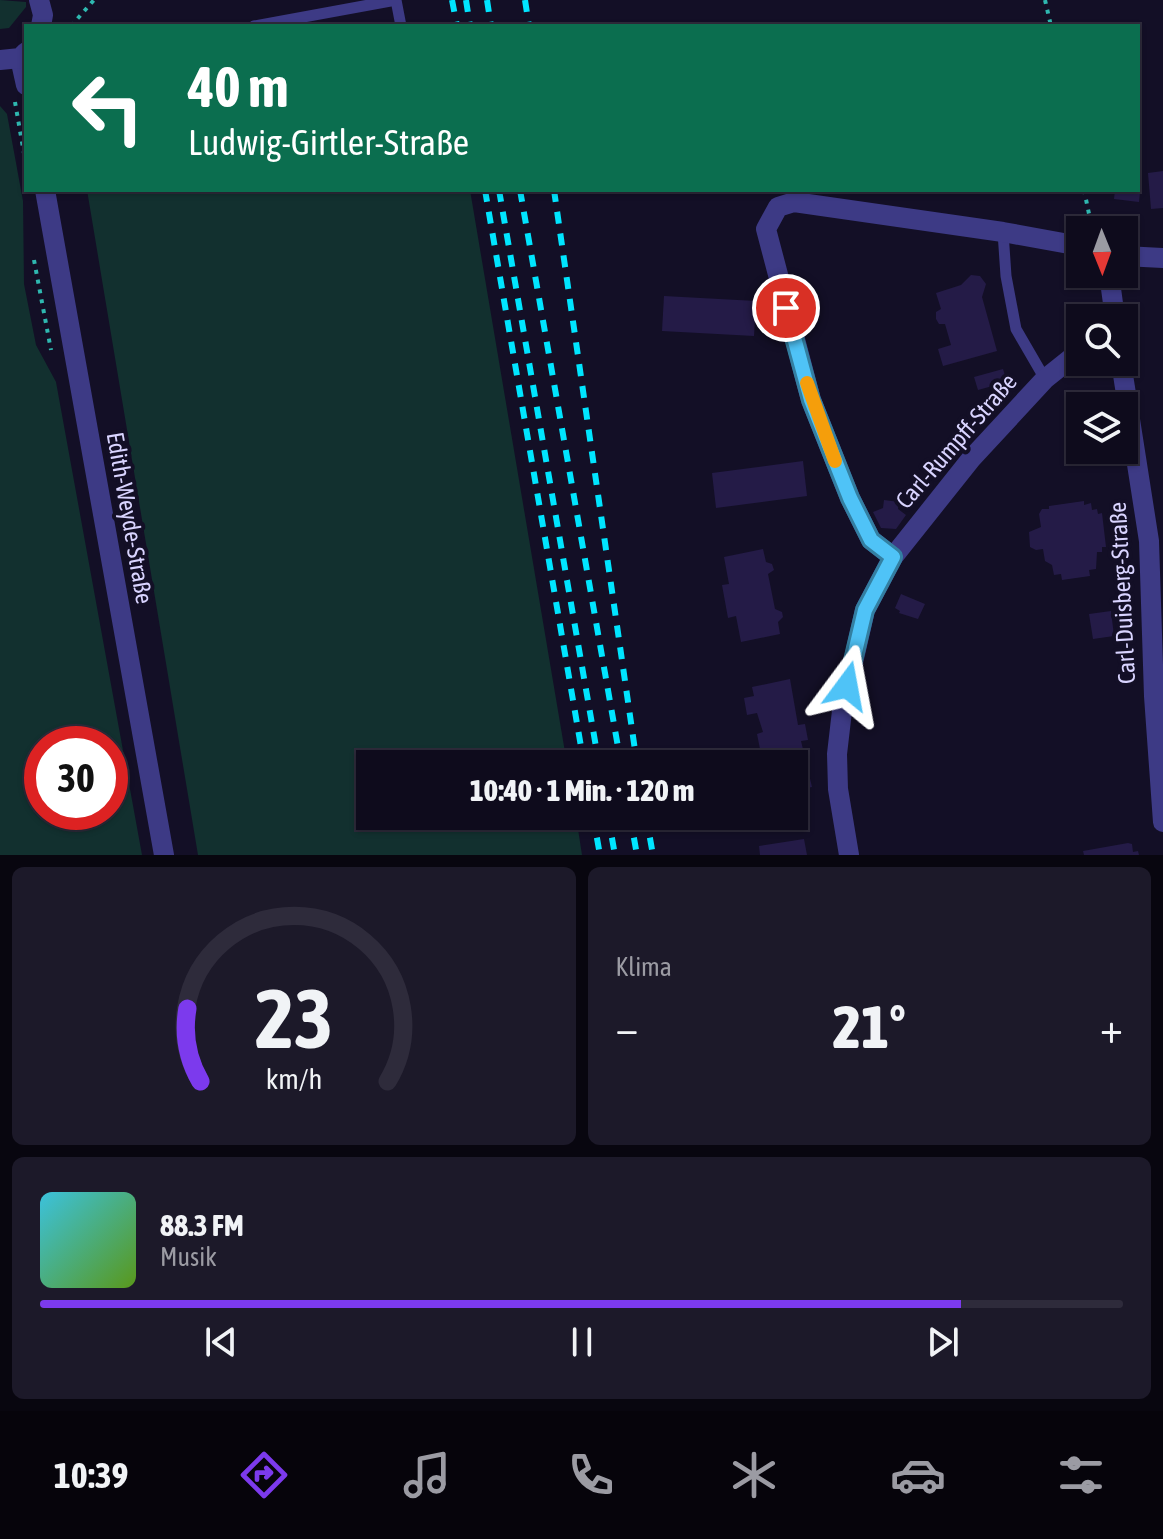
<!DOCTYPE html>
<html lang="de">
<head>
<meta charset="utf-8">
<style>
	body { margin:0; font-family:"Asap Condensed",sans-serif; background:#1c1929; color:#f1f3f6; height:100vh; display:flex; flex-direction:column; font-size:30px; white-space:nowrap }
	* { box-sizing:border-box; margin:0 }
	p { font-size:26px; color:#9b9ba3 }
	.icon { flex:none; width:44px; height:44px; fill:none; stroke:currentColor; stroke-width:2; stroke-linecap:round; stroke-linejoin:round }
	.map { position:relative; height:855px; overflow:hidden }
	.side { display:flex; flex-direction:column; gap:12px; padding:12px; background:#08060f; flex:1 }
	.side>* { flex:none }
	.banner { position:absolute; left:24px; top:24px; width:1116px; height:168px; border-radius:0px; box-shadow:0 2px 6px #0004,0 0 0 2px #2e2b3b; background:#0b6e4f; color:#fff; overflow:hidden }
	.needle { width:52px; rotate:179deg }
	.buttons { position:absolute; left:1066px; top:216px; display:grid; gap:16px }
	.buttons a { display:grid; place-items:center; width:72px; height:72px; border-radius:0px; background:#0e0b1c; box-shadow:0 2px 6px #0004,0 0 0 2px #2e2b3b; font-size:40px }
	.speed { position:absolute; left:24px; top:726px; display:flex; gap:16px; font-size:40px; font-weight:700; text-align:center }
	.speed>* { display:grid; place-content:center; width:104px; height:104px; border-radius:50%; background:#0e0b1c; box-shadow:0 2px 6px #0004,0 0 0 2px #2e2b3b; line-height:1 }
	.speed .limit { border:12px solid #d22; background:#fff; color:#111 }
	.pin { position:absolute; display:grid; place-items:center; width:68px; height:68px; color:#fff; margin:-34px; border:4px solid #fff; border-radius:50%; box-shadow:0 2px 8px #0007 }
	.me { position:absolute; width:88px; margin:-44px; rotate:13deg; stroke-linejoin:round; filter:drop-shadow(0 0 6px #0008) }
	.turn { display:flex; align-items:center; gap:28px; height:168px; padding:0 32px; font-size:36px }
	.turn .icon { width:104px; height:104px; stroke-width:2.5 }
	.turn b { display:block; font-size:56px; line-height:68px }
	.big { font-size:60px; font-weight:800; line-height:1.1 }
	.side .tile { flex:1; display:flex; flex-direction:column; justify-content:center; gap:12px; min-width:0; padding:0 28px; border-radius:12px; background:#1c1929 }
	.side .dial { align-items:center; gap:0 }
	.dial svg { height:208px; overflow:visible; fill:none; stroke:#2e2b3b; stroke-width:7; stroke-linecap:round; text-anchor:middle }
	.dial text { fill:#f1f3f6; stroke:none }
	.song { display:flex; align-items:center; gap:24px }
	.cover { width:96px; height:96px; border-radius:12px; background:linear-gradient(135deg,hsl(190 70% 55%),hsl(90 70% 35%)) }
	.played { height:8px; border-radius:4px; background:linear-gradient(90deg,#7c3aed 85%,#2e2b3b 85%) }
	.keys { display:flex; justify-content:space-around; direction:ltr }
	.heat { display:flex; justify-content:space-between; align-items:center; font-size:44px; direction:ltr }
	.side .tiles { flex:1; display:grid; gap:12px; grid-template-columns:1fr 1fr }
	.tile:last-child { grid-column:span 2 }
	.trip { position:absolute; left:356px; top:750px; width:452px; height:80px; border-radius:0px; background:#0e0b1c; box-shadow:0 2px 6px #0004,0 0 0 2px #2e2b3b; font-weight:800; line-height:80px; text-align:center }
	.dock { display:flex; height:128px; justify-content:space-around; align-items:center; background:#06040b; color:#9b9ba3 }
	.dock .icon { width:56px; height:56px }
	.dock .on { color:#7c3aed }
	.dock b { font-size:36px; color:#f1f3f6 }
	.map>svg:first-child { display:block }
</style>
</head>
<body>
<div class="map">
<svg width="1163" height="855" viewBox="0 0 1163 855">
	<rect width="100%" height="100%" fill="#130f26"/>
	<!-- green -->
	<g fill="#12302f" fill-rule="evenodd">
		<path d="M0 0 26 2V7L9 28 0 29Z"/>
		<path d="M0 106 7 114 23 201 24 284 36 345 56 382 142 855H0ZM42 744H110V812H42Z"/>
		<path d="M87 190H470L567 764H370V816H576L582 855H198Z"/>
	</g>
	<!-- building -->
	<g fill="#241b47">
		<path d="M1163 171V208L1151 209 1148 173Z"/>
		<path d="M1138 174H1142L1139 202 1114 199 1115 190H1138Z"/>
		<path d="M971 275 980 276 986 284 982 297 997 351 943 366 938 349 951 345 945 324H939L936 319V312L941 309 936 293 961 285Z"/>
		<path d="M664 296 756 301 754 336 662 331Z"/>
		<path d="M1003 369 1007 382 978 390 974 377Z"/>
		<path d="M803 461 807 496 716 508 712 473Z"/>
		<path d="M884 500 899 502 898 509 906 515 896 529 881 528 873 512 883 508Z"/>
		<path d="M1084 501V505L1091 503 1092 510 1097 509 1098 514 1102 513 1106 547H1102V552H1097L1096 569 1089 570 1090 576 1062 580 1061 574 1054 575 1052 565 1045 561 1043 549 1036 550 1030 547 1029 532 1041 527 1039 514 1042 509H1049V506Z"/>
		<path d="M763 549 766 562 772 564 774 570 768 574 775 609 782 612 783 617 778 622 780 634 741 642 736 616 728 618 722 585 729 584 724 557Z"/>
		<path d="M901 594 925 604 918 619 899 613 900 611 895 608Z"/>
		<path d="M1111 611 1114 636 1093 639 1089 614Z"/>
		<path d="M790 679 798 725 805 724 808 740 801 741 812 787 794 790V764H768L766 748 760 749 757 734 763 732 757 713 747 715 744 698 754 696 752 687Z"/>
		<path d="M804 839 807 855H760L759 846Z"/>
		<path d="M1128 843 1132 844 1133 852 1138 851 1139 855H1084L1083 851Z"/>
	</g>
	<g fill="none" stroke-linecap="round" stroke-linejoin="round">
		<!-- path -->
		<g stroke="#2fb8b0" stroke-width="4" stroke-dasharray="4 6" stroke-linecap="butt">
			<path d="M1045 0 1051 26"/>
			<path d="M71 26 94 0"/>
			<path d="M15 102 26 165"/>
			<path d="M1084 190 1092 228"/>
			<path d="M34 260 51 350"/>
		</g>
		<!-- service -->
		<g stroke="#3d3a85" stroke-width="11">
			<path d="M254 26 396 0 401 26"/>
			<path d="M1003 232 1006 276 1016 329 1045 379"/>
		</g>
		<!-- minor -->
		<g stroke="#3d3a85" stroke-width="20">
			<path d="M1124 256 1163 258"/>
			<path d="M1109 274 1115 318"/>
			<path d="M1121 362 1149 541 1154 696 1163 822"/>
			<path d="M893 557 871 540 850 498 811 400 766 229 778 207 794 202 1003 232 1080 246"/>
			<path d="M849 855 838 789 837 754 842 711 865 610 893 557 971 459 1045 379 1080 351"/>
		</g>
		<!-- tertiary -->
		<g stroke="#3d3a85" stroke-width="20">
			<path d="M39 0 43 15 41 26"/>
			<path d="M20 58 26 85"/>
			<path d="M0 60 20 58 26 52"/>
			<path d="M45 190 164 855"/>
		</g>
		<!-- rail -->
		<g stroke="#00e5ff" stroke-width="6" stroke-dasharray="12 10" stroke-linecap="butt">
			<path d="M452 0 457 26"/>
			<path d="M466 0 470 26"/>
			<path d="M487 0 491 26"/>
			<path d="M525 0 529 26"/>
			<path d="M485 190 584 764"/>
			<path d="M499 190 599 764"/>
			<path d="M520 190 621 764"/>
			<path d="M554 190 637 764"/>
			<path d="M593 816 600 855"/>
			<path d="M608 816 615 855"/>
			<path d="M630 816 637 855"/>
			<path d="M646 816 653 855"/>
		</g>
	</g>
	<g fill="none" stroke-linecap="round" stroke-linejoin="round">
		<defs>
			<path id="route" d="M786 308 811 400 850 498 871 540 893 557 865 610 847 686"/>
		</defs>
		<!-- route casing -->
		<use href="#route" stroke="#337fa1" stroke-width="20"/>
		<!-- route -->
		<use href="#route" stroke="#4fc3f7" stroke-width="14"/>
		<!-- slow -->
		<path stroke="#f59e0b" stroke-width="14" d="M807 383 835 461"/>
	</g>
	<g text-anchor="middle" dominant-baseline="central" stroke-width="8" stroke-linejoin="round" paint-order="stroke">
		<!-- street labels -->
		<g font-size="24" fill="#d9d4ff" stroke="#130f26">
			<text transform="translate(956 441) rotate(-49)">Carl-Rumpff-Straße</text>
			<text transform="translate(130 518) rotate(80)">Edith-Weyde-Straße</text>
			<text transform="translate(1122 593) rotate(-93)">Carl-Duisberg-Straße</text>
		</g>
	</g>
</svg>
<div class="buttons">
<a><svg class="needle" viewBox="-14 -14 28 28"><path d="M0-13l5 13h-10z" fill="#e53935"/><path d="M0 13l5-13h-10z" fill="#9b9ba3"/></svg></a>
<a><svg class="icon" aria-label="search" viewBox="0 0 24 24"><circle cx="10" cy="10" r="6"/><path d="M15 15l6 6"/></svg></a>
<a><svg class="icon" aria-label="layers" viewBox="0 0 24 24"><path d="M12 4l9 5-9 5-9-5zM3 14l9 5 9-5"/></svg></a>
</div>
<div class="speed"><div class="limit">30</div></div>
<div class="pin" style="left:786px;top:308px;background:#d93025"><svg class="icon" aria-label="arrive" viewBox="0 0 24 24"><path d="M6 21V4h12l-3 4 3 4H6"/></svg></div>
<svg class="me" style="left:847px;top:686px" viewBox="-20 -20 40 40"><path d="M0-17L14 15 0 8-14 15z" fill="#4fc3f7" stroke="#fff" stroke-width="4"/></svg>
<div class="trip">10:40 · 1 Min. · 120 m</div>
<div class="banner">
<div class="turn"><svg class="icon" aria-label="left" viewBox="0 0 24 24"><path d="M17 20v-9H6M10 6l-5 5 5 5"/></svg><div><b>40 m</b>Ludwig-Girtler-Straße</div></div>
</div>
</div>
<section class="side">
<div class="tiles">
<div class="tile dial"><svg viewBox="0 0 100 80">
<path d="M14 69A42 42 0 1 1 86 69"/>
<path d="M14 69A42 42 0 0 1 9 41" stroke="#7c3aed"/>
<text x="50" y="56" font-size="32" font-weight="700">23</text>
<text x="50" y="72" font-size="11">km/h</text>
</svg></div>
<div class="tile"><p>Klima</p>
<div class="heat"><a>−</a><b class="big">21°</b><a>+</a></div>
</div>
<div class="tile">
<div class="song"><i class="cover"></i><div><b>88.3 FM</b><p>Musik</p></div></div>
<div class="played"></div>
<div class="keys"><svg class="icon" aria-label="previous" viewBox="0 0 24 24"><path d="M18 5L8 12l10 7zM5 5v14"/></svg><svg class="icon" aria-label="pause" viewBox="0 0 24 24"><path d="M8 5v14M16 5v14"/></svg><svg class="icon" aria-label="next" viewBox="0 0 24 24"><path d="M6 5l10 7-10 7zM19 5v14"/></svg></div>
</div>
</div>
</section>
<nav class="dock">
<b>10:39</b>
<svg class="icon on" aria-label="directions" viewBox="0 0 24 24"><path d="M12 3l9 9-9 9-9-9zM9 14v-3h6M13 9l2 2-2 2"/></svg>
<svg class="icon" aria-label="music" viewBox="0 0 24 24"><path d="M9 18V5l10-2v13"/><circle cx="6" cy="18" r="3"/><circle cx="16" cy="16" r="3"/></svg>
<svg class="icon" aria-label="phone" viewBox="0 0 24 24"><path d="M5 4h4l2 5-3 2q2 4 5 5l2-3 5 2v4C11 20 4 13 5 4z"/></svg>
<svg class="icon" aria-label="climate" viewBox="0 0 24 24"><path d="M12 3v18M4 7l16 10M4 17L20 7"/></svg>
<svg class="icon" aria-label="car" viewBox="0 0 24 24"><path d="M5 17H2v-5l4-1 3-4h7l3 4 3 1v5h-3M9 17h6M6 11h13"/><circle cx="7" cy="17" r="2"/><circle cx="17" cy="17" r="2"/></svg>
<svg class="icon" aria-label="filters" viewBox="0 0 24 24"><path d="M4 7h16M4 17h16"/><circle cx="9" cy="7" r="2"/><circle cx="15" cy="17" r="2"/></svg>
</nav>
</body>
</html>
